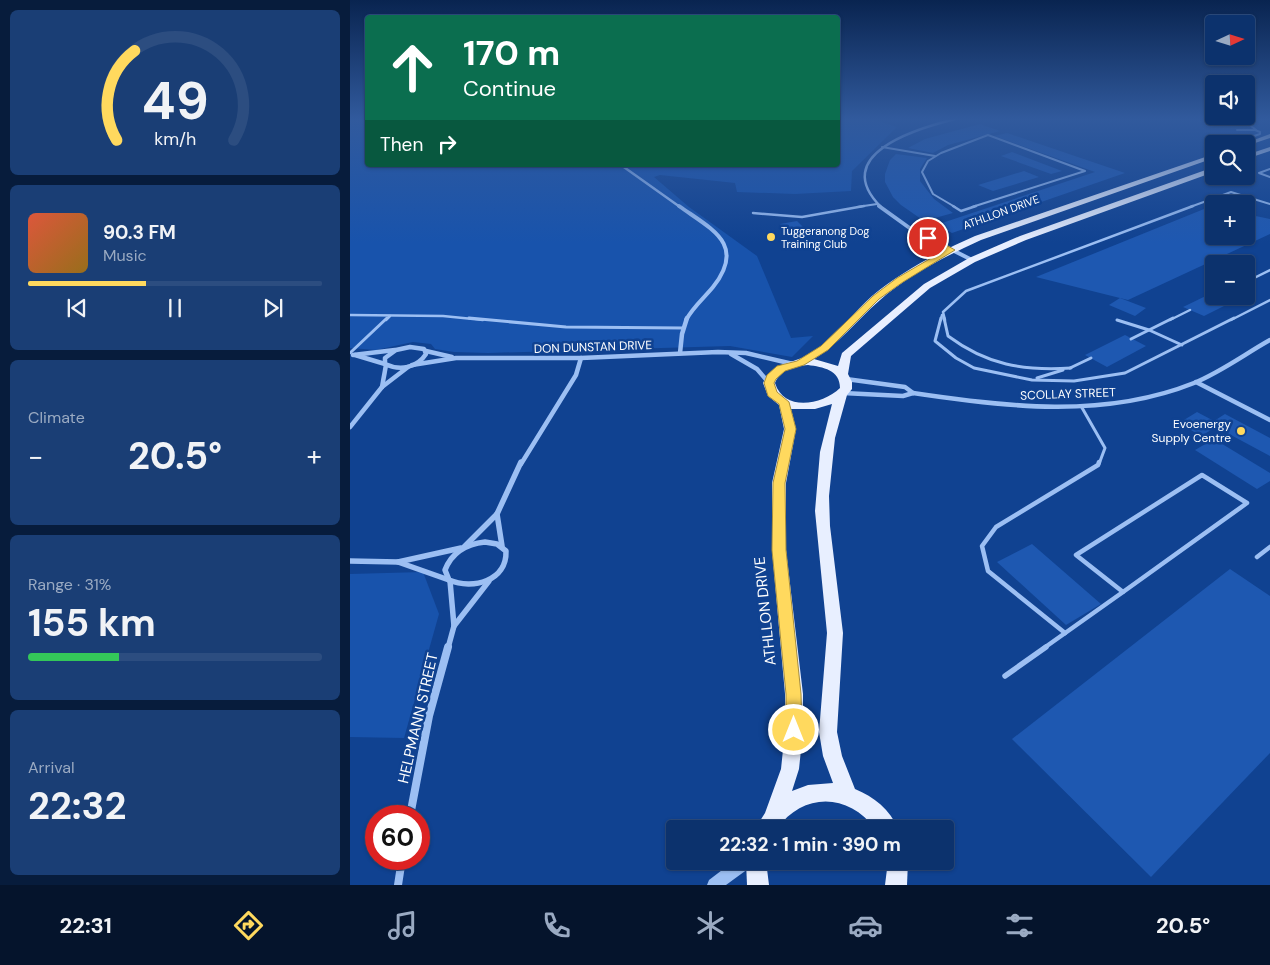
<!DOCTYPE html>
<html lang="en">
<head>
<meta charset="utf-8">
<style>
	body { margin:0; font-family:"DM Sans",sans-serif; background:#1a3e75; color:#f1f3f6; height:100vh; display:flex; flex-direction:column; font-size:19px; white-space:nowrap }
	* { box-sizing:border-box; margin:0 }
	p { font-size:16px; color:#9aaac2 }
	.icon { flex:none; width:28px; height:28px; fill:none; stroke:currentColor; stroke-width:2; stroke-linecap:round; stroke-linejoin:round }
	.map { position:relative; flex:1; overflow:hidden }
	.side { display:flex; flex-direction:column; gap:10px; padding:10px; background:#071c3c; width:350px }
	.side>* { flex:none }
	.hud { position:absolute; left:15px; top:15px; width:475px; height:152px; border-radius:5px; box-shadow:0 1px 4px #0004,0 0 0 1px #2c4d80; background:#0b6e4f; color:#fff; overflow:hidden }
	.needle { width:32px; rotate:86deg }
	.fabs { position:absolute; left:855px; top:15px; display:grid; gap:10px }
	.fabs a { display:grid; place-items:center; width:50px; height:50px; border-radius:5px; background:#0c326d; box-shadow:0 1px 4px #0004,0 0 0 1px #2c4d80; font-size:25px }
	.speed { position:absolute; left:15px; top:805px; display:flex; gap:10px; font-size:25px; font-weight:700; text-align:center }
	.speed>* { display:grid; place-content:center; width:65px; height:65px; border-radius:50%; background:#0c326d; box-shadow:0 1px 4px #0004,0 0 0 1px #2c4d80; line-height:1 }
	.speed .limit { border:8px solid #d22; background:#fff; color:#111 }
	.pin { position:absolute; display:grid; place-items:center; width:42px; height:42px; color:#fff; margin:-21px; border:2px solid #fff; border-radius:50%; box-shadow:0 1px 5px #0007 }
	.me { position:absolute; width:55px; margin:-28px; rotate:0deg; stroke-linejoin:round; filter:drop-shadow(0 0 4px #0008) }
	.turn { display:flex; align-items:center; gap:18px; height:105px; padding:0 15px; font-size:22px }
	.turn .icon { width:65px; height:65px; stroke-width:2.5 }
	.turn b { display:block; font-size:35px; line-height:42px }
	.then { display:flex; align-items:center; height:48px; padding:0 15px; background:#0003; gap:10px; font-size:19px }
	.big { font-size:38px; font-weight:700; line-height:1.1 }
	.side .tile { flex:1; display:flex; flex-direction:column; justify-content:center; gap:8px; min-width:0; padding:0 18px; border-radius:8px; background:#1a3e75 }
	.side .dial { align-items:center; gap:0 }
	.dial svg { height:130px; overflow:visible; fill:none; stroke:#2c4d80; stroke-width:7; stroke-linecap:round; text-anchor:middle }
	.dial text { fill:#f1f3f6; stroke:none }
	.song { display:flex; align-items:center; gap:15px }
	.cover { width:60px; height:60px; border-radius:8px; background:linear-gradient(135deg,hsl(10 70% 55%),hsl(40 70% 35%)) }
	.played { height:5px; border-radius:2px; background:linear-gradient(90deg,#ffd95e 40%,#2c4d80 40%) }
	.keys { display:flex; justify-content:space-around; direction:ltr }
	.heat { display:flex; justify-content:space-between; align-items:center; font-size:28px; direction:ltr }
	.charge { height:8px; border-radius:4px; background:linear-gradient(90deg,#34c759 31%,#2c4d80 0) }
	.trip { position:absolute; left:316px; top:820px; width:288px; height:50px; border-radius:5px; background:#0c326d; box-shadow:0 1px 4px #0004,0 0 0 1px #2c4d80; font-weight:700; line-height:50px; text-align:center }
	.tabs { display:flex; height:80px; justify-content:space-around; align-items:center; background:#05142c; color:#9aaac2 }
	.tabs .icon { width:35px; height:35px }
	.tabs .selected { color:#ffd95e }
	.tabs b { font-size:22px; color:#f1f3f6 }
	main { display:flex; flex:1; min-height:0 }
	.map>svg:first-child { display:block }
</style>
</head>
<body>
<main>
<section class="side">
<div class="tile dial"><svg viewBox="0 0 100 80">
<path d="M14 69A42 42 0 1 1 86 69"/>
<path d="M14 69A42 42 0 0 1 25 14" stroke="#ffd95e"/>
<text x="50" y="56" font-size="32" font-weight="700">49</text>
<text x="50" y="72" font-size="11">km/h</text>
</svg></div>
<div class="tile">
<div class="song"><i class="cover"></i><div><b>90.3 FM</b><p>Music</p></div></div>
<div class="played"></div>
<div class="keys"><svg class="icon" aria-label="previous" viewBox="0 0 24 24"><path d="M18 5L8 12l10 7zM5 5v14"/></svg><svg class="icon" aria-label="pause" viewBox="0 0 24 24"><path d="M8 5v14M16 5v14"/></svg><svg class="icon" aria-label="next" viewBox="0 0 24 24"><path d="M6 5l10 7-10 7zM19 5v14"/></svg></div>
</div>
<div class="tile"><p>Climate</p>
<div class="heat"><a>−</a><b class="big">20.5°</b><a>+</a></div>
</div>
<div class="tile"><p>Range · 31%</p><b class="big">155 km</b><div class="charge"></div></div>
<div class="tile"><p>Arrival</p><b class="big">22:32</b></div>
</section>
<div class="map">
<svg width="920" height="885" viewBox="0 0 920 885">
	<rect width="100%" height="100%" fill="#104291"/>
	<!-- green -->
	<g fill="#1853ac">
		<path d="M0 119H17L18 165H488V119H522L547 127 502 171 501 191 445 194 387 192 385 183 310 175 304 177 339 207 407 256 441 338 463 336 442 357 380 346 138 353 104 352 85 349 81 344 63 342 26 350 0 348Z"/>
		<path d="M73 572 89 614 54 738 0 737V574Z"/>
	</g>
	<!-- building -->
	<g fill="#1e58b1">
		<path d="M847 119H876L879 121 859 128Z"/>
		<path d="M630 124 650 131 598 145 583 153 558 148 575 139Z"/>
		<path d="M657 133 775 173 602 233 586 225 745 172 644 136Z"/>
		<path d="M662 152 712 171 701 174 651 156Z"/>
		<path d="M546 154 577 158 570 169V181L584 199 603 213 574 221 551 205 543 197 535 182V174L540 160Z"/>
		<path d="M674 171 689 177 643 191 628 185Z"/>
		<path d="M859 207 864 208V236H896V214L920 219V234L778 300 686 277Z"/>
		<path d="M447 221 453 227 435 230 430 224Z"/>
		<path d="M864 292V296H881L888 299 854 316 833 307Z"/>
		<path d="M770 298 796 308 785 316 759 305Z"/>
		<path d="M775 335 796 346 757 367 735 355Z"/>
		<path d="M847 412 864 421 875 414 920 438V456L866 427 851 436 829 423Z"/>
		<path d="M864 439 920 473V481L907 489 845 450Z"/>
		<path d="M682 544 751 604 716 625 647 562Z"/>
		<path d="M880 569 920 596V753L801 877 662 739Z"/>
	</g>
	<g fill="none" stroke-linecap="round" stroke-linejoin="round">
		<!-- service-far4 -->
		<g stroke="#9cbff3" stroke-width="2">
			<path d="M900 125 906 130"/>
			<path d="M887 130H905L910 132V134L901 137 899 143"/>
			<path d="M532 147 585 156"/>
			<path d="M920 169 909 173 920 177"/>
			<path d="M507 207 527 204"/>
			<path d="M605 207 583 194 572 172 578 161 591 153 638 135 735 171 622 207"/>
			<path d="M840 207 881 192 920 204"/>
		</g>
		<!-- service-far3 -->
		<g stroke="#9cbff3" stroke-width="2.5">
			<path d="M603 206 611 211 626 206"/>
			<path d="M403 213 452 217 514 206"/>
			<path d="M896 282 920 270"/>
			<path d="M0 315 93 316 133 320"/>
			<path d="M36 320 40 316"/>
			<path d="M591 320 592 315"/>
			<path d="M595 320 593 312 616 291 843 206"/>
			<path d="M820 320 840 310"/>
			<path d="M881 320 920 300"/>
		</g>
		<!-- service-far2 -->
		<g stroke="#9cbff3" stroke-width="3">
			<path d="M119 318 216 327 333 328"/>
			<path d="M591 318 585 341 606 358 624 368 682 380 724 381 775 373 884 318"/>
			<path d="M594 318 598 336C637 365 673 371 721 368"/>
			<path d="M767 320 799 330 832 345"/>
			<path d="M781 339 823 318"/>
			<path d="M0 353 37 318"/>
			<path d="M720 368 741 358"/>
			<path d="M687 378 713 370"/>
			<path d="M731 406 755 448 749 464"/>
		</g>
		<!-- service-far1 -->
		<g stroke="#9cbff3" stroke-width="4.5">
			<path d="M852 475 897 503 773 592 726 555Z"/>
			<path d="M907 557 920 547"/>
			<path d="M715 633 638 571 632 546 646 527 748 465 749 462"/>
			<path d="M694 648 773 592"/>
		</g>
		<!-- service -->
		<path stroke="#9cbff3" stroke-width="5.5" d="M655 676 696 647"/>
		<!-- minor-far4 -->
		<g stroke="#9cbff3" stroke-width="2.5">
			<path d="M271 165 330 207"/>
			<path d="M531 207C479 155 565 129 605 119"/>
		</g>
		<!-- minor-far3 -->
		<g stroke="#9cbff3" stroke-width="4">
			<path d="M329 206C361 229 397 244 363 287 354 298 343 307 336 320"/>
			<path d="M529 206 561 229 622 260"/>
		</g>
		<!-- minor-far2 -->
		<g stroke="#9cbff3" stroke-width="4.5">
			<path d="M60 347 74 349 76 354C67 368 50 371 35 364V358L46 350Z"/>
			<path d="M76 351 102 357"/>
			<path d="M330 353 332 334 337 318"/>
			<path d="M381 354 407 369 419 383"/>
			<path d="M3 355 45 350"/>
			<path d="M5 355 35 364"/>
			<path d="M62 365 106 358H231L368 352 396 353 443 364"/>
			<path d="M496 379 555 387 563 393"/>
			<path d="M846 382 920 420"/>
			<path d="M32 387 36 365"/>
			<path d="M493 393 553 396 563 393C656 407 754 419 844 383 871 372 895 354 920 340"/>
			<path d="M0 427 32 387 58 367"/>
			<path d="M171 464 226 375 231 358"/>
		</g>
		<!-- minor-far1 -->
		<g stroke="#9cbff3" stroke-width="5.5">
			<path d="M147 514 152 546"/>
			<path d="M135 542 147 544 156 551C157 581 123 590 99 580L95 570C102 552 116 544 135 542Z"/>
			<path d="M114 547 147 514 171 462"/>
			<path d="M0 561 48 562 111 548"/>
			<path d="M48 562 99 580"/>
			<path d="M104 626 139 581"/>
			<path d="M98 648 104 626 100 581"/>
		</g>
		<!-- minor -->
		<g stroke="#9cbff3" stroke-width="8">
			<path d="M60 816 79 716 98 647"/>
			<path d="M48 885 52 859"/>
		</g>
		<!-- tertiary -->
		<path fill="#9cbff3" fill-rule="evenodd" d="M384 861H404L402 866 376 885H357L359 880Z"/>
		<!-- primary -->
		<g fill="#e8efff" fill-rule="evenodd">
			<path d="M920 134V138L896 146V144H893Z"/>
			<path d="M920 147V151L896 159V155Z"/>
			<path d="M864 154V158L631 240C596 256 558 275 529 301 507 320 489 344 464 359L488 366 492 353 574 284 619 258 670 236 864 167V172L676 240 625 262 580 288 501 356 498 374 502 382V389L497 395 485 438 479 496 480 526 493 633 487 732 492 756 505 789C524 797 540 809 548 829H525C499 793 453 792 427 829H405L415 813 431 769 435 731V694L422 550V483L434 429 429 405 418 396 413 383C421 367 431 365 446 360 454 358 463 351 470 347 489 333 504 312 522 296 552 271 589 252 625 236ZM458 365C473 367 490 370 490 388 472 405 434 412 425 383 431 369 444 366 458 365ZM482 404 470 452 465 511 477 633 469 732 473 756 483 783 458 785 442 791 449 769 453 731V694L436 550V483L446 429 441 409H465Z"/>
			<path d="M396 861H416L419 885H397Z"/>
			<path d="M538 861H558L557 885H535Z"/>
		</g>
	</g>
	<!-- sky -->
	<linearGradient id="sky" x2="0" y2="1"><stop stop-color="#092450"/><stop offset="0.49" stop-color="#315a9d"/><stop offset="1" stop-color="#315a9d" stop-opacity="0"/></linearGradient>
	<rect width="920" height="243" fill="url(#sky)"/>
	<!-- route -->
	<path fill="#ffd95e" stroke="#a68d3d" d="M575 236H580L605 250 553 282 529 299 478 350 454 365 435 371 426 379 424 383 427 392 439 402 446 429 435 483 436 550 451 694 452 730 450 736 444 738 438 736 436 730V694L422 550 423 483 435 429 429 404 418 396 414 383 417 375 427 366 447 361 471 346 523 296 547 278 595 250 575 240Z"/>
	<!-- markers -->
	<g fill="#ffd95e" stroke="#104291" stroke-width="2">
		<circle cx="421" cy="237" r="5"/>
		<circle cx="891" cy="431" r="5"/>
	</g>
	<g text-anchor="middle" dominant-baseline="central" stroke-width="5" stroke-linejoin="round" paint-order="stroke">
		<!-- far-street labels -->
		<g font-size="11" fill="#fff" stroke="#104291">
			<text transform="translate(651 212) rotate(-20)">ATHLLON DRIVE</text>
		</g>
		<!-- far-poi labels -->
		<g font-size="11" fill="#fff" stroke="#104291" text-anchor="start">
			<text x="431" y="231">Tuggeranong Dog<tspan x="431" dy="13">Training Club</tspan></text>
		</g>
		<!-- street labels -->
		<g font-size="12" fill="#fff" stroke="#104291">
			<text transform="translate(243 347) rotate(-2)">DON DUNSTAN DRIVE</text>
			<text transform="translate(718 394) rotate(-2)">SCOLLAY STREET</text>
		</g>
		<!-- poi labels -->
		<g font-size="12" fill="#fff" stroke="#104291" text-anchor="end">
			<text x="881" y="424">Evoenergy<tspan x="881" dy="14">Supply Centre</tspan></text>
		</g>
		<!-- near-street labels -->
		<g font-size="15" fill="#fff" stroke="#104291">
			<text transform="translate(415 611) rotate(-96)">ATHLLON DRIVE</text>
			<text transform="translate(68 718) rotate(-77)">HELPMANN STREET</text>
		</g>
	</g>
</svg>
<div class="fabs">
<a><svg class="needle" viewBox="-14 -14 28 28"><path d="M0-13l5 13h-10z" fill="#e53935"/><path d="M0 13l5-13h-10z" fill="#9aaac2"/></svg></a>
<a><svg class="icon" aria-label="sound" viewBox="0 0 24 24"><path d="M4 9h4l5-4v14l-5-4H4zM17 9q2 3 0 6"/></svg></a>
<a><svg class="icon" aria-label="search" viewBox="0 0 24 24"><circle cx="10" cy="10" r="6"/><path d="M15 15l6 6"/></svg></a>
<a>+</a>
<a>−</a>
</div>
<div class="speed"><div class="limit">60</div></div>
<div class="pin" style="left:578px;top:238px;background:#d93025"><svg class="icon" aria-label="arrive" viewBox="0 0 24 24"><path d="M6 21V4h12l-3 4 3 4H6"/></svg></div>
<svg class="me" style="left:444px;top:730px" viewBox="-20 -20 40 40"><circle r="17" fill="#ffd95e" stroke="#fff" stroke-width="3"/><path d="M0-11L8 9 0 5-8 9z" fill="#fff"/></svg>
<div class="trip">22:32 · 1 min · 390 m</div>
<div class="hud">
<div class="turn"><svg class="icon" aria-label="ahead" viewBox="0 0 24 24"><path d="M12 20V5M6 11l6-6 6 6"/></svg><div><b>170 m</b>Continue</div></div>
<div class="then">Then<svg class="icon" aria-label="right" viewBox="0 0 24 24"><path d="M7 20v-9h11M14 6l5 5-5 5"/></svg></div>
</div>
</div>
</main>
<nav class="tabs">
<b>22:31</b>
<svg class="icon selected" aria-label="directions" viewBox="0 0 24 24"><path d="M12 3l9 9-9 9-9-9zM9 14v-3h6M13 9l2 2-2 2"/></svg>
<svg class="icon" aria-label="music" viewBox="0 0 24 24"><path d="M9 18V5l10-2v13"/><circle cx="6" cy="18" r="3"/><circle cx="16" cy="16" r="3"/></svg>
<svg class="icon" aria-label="phone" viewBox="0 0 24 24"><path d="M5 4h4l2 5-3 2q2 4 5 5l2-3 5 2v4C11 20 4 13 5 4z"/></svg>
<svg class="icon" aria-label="climate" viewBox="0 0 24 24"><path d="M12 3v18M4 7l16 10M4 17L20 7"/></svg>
<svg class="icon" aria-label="car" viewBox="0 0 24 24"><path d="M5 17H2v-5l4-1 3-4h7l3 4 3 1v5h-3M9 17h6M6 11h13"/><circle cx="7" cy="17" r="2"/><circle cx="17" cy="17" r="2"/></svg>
<svg class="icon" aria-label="filters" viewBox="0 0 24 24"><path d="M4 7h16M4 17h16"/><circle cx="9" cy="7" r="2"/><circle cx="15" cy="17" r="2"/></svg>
<b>20.5°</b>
</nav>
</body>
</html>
